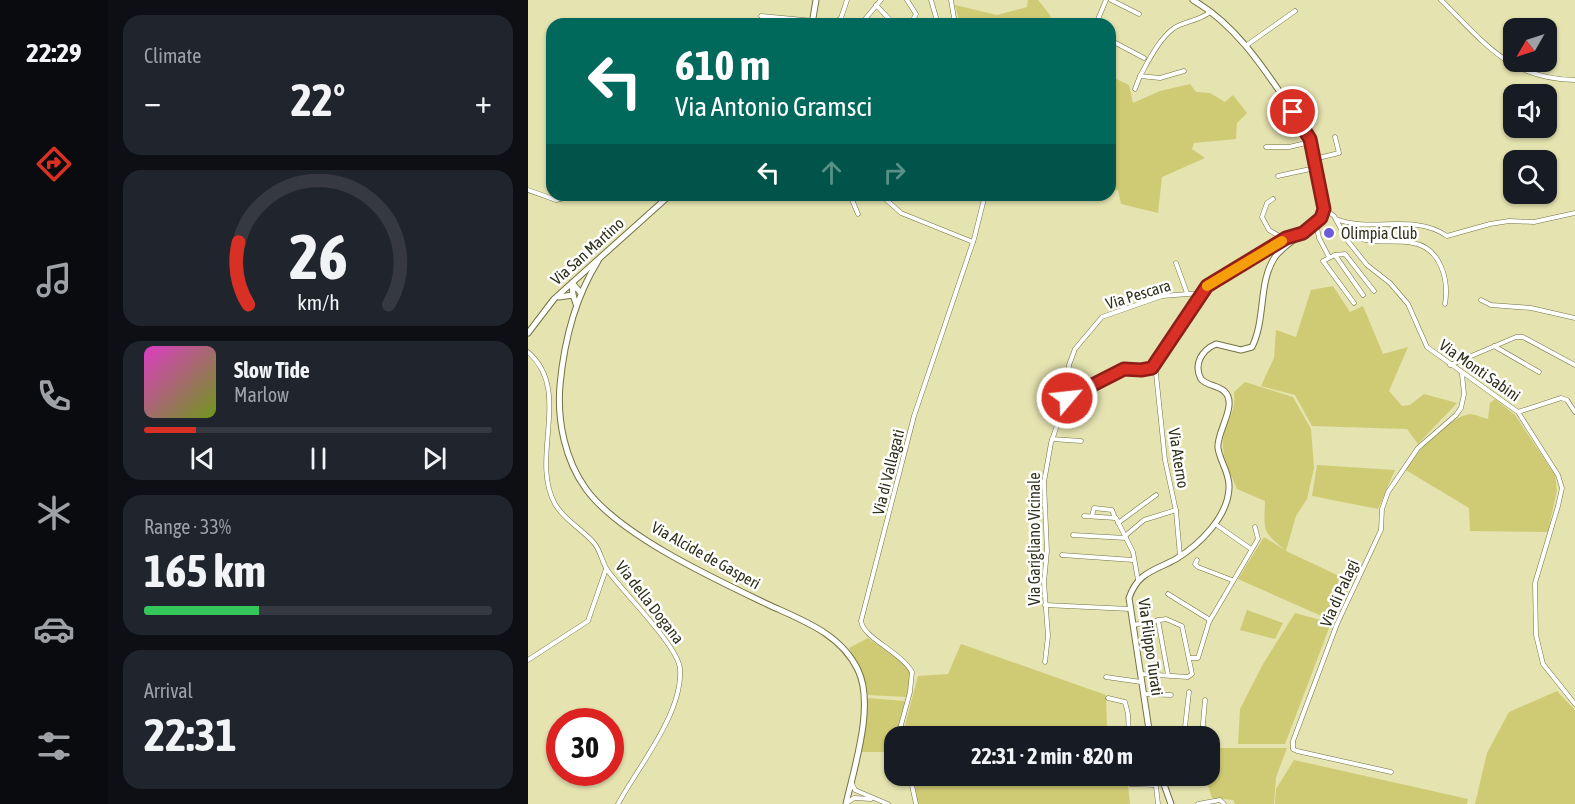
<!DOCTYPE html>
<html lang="en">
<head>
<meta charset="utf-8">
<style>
	body { margin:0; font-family:"Asap Condensed",sans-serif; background:#20242c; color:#f1f3f6; height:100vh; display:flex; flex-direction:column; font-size:22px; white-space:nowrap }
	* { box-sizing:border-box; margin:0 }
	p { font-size:20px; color:#9ea1a6 }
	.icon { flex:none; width:33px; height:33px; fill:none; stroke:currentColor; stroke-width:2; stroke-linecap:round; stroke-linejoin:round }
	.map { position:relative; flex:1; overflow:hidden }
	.sheet { display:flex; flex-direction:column; gap:15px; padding:15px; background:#0d0f14; width:420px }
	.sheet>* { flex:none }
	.banner { position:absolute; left:18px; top:18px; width:570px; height:183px; border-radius:18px; box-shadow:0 2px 4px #0004; background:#00695c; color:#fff; overflow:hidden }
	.needle { width:39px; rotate:231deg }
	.buttons { position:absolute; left:975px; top:18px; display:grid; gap:12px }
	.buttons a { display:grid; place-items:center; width:54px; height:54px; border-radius:12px; background:#171b24; box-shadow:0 2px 4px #0004; font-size:30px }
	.speed { position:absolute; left:18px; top:708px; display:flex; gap:12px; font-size:30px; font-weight:700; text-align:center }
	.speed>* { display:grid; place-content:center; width:78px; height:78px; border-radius:50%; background:#171b24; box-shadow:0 2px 4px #0004; line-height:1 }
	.speed .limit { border:9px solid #d22; background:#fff; color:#111 }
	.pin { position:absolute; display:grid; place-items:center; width:51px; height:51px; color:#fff; margin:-26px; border:3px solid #fff; border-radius:50%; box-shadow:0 2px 6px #0007 }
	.me { position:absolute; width:66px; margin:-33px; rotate:62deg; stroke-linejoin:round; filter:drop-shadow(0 0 4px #0008) }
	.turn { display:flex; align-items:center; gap:21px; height:126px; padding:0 30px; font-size:27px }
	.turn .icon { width:78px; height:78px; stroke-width:2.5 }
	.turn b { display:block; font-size:42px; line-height:51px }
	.lanes { display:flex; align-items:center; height:57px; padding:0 30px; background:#0003; justify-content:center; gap:30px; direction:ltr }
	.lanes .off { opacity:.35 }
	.big { font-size:45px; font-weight:700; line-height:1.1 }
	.sheet .card { flex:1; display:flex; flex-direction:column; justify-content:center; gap:9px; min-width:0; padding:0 21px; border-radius:18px; background:#20242c }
	.sheet .dial { align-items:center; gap:0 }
	.dial svg { height:156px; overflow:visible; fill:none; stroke:#363941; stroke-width:7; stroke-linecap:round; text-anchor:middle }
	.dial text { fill:#f1f3f6; stroke:none }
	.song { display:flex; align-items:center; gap:18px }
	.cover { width:72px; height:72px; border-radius:9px; background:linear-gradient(135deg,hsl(310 70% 55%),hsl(80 70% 35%)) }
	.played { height:6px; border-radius:3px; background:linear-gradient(90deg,#d93025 15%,#363941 15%) }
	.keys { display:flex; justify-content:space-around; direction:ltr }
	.heat { display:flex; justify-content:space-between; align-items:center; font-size:33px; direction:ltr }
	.charge { height:9px; border-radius:4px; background:linear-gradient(90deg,#34c759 33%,#363941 0) }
	.trip { position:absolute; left:356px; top:726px; width:336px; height:60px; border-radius:18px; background:#171b24; box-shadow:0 2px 4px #0004; font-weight:700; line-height:60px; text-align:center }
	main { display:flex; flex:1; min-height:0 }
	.tabs { display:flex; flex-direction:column; width:108px; justify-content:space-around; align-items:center; background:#090b0e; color:#9ea1a6 }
	.tabs .icon { width:42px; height:42px }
	.tabs .current { color:#d93025 }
	.tabs b { font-size:27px; color:#f1f3f6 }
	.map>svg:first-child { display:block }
</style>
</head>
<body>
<main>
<nav class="tabs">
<b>22:29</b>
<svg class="icon current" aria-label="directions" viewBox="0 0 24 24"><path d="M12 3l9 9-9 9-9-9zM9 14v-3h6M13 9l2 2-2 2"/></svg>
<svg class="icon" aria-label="music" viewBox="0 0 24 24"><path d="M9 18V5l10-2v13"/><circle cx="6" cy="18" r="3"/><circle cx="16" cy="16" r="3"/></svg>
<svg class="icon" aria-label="phone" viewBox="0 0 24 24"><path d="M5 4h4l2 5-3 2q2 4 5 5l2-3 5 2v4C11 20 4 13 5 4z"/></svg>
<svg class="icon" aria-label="climate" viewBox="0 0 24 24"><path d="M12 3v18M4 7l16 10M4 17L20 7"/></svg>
<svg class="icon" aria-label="car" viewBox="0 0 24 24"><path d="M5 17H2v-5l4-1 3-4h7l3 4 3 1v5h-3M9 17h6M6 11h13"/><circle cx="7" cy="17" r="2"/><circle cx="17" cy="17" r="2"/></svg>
<svg class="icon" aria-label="filters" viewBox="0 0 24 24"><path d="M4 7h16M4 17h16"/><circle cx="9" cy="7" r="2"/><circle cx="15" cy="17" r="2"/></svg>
</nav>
<section class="sheet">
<div class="card"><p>Climate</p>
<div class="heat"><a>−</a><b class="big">22°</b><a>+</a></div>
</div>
<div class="card dial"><svg viewBox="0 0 100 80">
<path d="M14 69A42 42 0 1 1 86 69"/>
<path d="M14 69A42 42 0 0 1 9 37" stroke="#d93025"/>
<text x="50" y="56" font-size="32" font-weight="700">26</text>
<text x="50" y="72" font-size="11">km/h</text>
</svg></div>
<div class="card">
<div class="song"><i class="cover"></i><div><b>Slow Tide</b><p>Marlow</p></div></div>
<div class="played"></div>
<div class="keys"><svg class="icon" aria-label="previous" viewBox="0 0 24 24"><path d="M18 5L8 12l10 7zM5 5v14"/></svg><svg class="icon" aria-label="pause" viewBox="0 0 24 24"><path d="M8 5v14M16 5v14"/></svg><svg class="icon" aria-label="next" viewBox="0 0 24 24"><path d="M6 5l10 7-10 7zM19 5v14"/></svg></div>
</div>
<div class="card"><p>Range · 33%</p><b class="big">165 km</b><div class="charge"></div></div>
<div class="card"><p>Arrival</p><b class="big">22:31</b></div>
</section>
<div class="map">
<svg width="1047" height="804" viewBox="0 0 1047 804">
	<rect width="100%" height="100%" fill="#e5e3b0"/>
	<!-- green -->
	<g fill="#cfcb74">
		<path d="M500 0H510L522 15 524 24H432L427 5 469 15 499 7Z"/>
		<path d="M582 76 601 85 605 103 632 91 662 84 668 92 682 93 697 102 705 95 719 113 709 123 708 139 666 143 664 149 677 158 634 177 630 213 593 204 590 190 582 191Z"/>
		<path d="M805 286 822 312 835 306 855 354 880 347 861 391 874 406 882 405 896 394 929 403 890 444 879 429 784 426 767 395 733 386 746 358 748 330 768 337 783 290Z"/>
		<path d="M717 382 765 397 783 429 786 468 779 499 768 516 758 551 824 582 805 621 710 579 736 537 757 550C734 531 736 531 737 501L709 489C702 472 691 452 696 433 701 415 708 412 706 392Z"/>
		<path d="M967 399 987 415 1027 475 1029 490 1020 532 942 531 941 508 876 469C889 453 920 417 942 414 947 414 955 418 960 419L962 403Z"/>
		<path d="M789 465 867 470 850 509 784 496Z"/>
		<path d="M719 610 755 623 747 639 712 630Z"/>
		<path d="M767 613 803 623 757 744H710L712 709 735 664Z"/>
		<path d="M340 638 379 666 384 678 379 697 339 695 337 680 321 648Z"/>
		<path d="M433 644 578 695 579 728 588 730V736H581L580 732V736H374L390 676 420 674Z"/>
		<path d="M1029 691 1047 710V804H947L959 753 981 712Z"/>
		<path d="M339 698 377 701 364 752H333Z"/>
		<path d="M681 748H759L748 777 746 804H707L705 800 684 798 680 786 668 783 667 776H681Z"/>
		<path d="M766 760 940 799 939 804H747L748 789Z"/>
		<path d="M382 776H599L602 804H387Z"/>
	</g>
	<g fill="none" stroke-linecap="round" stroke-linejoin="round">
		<defs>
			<g id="street">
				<path d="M379 0 388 14 383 24"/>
				<path d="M403 0 410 24"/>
				<path d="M423 0 427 24"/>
				<path d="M583 0 611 14"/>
				<path d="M913 0C957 43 981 79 1047 80"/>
				<path d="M348 5 366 24"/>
				<path d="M233 16 307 23 313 18 319 0"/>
				<path d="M333 24 353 0"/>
				<path d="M568 24 578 0"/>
				<path d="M582 40 616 58"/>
				<path d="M719 45 767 11"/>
				<path d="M656 71 632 78 612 76C621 60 631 39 646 28 657 21 671 21 682 12"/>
				<path d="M607 89 612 76"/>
				<path d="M738 147H761L782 142"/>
				<path d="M786 159 811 153 807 137"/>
				<path d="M750 176 787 168"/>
				<path d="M0 190 28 200 50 195"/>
				<path d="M322 195 330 214"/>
				<path d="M353 195 373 213 445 242"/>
				<path d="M745 199 739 203 734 217 741 230 756 239"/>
				<path d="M797 209 806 216 819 240 839 265 862 283 880 304 899 347 990 412 1030 475 1034 488 1030 506 1007 583 1008 635 1015 664 1047 704"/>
				<path d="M808 219C844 233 886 213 919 236L962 224 981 221 1006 222 1047 213"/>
				<path d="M788 223 791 238 801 257"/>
				<path d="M815 233C824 232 829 239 838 240 853 243 870 240 885 243 913 248 921 280 917 304"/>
				<path d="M807 255 817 254 846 291"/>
				<path d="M648 263 659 293"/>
				<path d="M953 300 963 305 1003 308 1047 318"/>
				<path d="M826 303 795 261 807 255 835 295"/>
				<path d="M966 346 1011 372"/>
				<path d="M0 352C45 391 1 457 27 504 36 520 54 529 66 543 73 551 74 563 80 571 95 592 151 647 152 669 155 713 110 767 90 804"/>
				<path d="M627 364 637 460 648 511 652 556"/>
				<path d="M922 365 988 337H995L1047 365"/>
				<path d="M539 398 541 365 547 349 574 317 634 296 673 293"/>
				<path d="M538 399 560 410"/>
				<path d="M990 412 1033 398 1039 400 1047 412"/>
				<path d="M524 439 553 441"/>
				<path d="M556 516 588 518 605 552 610 580"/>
				<path d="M564 516 566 508 584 510 587 518"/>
				<path d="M590 523 628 495"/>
				<path d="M690 526 723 549"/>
				<path d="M545 535 598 538"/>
				<path d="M597 536 616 520 648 510"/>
				<path d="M534 555 605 560"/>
				<path d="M669 560 667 564 670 567 704 580"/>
				<path d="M640 594 682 620"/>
				<path d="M517 605 602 609"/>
				<path d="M630 620 640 675"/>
				<path d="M605 625 638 619 654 626 664 674 660 677 613 674"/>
				<path d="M661 658H670L681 622 730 539 727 527"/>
				<path d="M0 660 60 621 78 569"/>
				<path d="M517 662 520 636 516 582 519 551 516 482 523 443 538 399 595 369 613 371 624 368 677 288 758 238 771 234"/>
				<path d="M578 677 613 682"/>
				<path d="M616 694 643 695"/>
				<path d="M580 698 597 702 600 714 601 736"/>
				<path d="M370 736 382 692 384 672C373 652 335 638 333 621L386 416 446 239 457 195"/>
				<path d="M656 736 661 692"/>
				<path d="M674 736 677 700"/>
				<path d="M863 772 769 751 765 749V741L809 624 853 530 854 509 860 492 890 448 928 415 933 408 936 394 934 374"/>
				<path d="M382 776 388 804"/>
				<path d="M323 782 327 790 360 804"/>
				<path d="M603 784 628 785"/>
				<path d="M319 803 326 798 343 799"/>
				<path d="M630 804 628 786 631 776"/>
				<path d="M670 804 692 800 696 804"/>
			</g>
			<g id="secondary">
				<path d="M284 24 288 0"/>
				<path d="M70 261C47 298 36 342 32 385 29 421 37 460 58 489 92 536 189 580 241 605 276 621 313 634 330 670 347 705 326 768 318 804"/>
				<path d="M45 295 44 283 53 293"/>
				<path d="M31 297 45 295 48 304"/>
				<path d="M0 333 26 299 142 195"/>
				<path d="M622 736 601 598C610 572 626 571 648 559 671 545 700 517 701 488 702 473 692 462 690 448 688 432 711 404 696 391 689 385 679 386 673 379 665 364 674 350 688 344L713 350 724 347C738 319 730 282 747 257 761 238 788 231 797 209L782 139 776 127C744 82 715 29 665 0"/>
				<path d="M633 776 643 804"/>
			</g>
		</defs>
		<!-- street casing -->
		<use href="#street" stroke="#747243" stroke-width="5"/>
		<!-- secondary casing -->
		<use href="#secondary" stroke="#747243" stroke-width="7"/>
		<!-- street -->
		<use href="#street" stroke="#fff" stroke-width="4"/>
		<!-- secondary -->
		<use href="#secondary" stroke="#fff" stroke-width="5"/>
	</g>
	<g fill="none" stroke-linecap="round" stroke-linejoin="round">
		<defs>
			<path id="route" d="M539 398 596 369 613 370 624 368 679 286 758 238 775 233 793 218 796 209 782 139 765 112"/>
		</defs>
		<!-- route casing -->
		<use href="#route" stroke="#8d1f18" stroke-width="15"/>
		<!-- route -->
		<use href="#route" stroke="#d93025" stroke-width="10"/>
		<!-- slow -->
		<path stroke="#f59e0b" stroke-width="10" d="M679 286 754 241"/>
	</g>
	<!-- markers -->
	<circle fill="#6f5bd5" stroke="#fff" stroke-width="2" cx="801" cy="233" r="6"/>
	<g text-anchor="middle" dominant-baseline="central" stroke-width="5" stroke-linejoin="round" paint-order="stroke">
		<!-- poi labels -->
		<g font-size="16" fill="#30301c" stroke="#fff" text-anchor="start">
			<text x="813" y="233">Olimpia Club</text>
		</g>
		<!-- street labels -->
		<g font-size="16" fill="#30301c" stroke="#fff">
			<text transform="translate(59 251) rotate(-42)">Via San Martino</text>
			<text transform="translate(610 294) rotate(-17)">Via Pescara</text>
			<text transform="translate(952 370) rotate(35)">Via Monti Sabini</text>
			<text transform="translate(651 458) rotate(81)">Via Aterno</text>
			<text transform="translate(360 472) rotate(-76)">Via di Vallagati</text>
			<text transform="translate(506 539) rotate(-90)">Via Garigliano Vicinale</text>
			<text transform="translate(178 555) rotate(29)">Via Alcide de Gasperi</text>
			<text transform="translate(811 593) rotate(-66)">Via di Palagi</text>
			<text transform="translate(122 602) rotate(52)">Via della Dogana</text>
			<text transform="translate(623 647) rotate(82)">Via Filippo Turati</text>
		</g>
	</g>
</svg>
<div class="buttons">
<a><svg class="needle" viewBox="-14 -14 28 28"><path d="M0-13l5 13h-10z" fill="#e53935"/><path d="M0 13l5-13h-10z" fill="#9ea1a6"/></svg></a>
<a><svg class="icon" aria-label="sound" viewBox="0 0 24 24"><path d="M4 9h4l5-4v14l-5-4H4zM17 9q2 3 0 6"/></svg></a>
<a><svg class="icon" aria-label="search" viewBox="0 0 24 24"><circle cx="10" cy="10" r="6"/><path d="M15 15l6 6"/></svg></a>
</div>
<div class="speed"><div class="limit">30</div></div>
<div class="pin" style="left:765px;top:112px;background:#d93025"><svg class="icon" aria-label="arrive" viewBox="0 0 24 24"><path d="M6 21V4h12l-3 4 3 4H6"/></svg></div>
<svg class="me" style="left:539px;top:398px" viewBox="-20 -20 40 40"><circle r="17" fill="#d93025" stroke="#fff" stroke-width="3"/><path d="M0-11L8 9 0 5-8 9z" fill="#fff"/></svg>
<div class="trip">22:31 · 2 min · 820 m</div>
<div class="banner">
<div class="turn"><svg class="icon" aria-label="left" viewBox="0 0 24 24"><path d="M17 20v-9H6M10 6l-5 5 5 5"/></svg><div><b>610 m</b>Via Antonio Gramsci</div></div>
<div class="lanes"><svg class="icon" aria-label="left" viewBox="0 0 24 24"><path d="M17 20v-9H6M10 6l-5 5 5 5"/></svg><svg class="icon off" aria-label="ahead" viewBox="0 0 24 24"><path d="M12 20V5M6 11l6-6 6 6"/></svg><svg class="icon off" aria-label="right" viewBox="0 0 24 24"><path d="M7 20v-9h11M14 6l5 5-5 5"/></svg></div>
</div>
</div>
</main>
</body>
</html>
